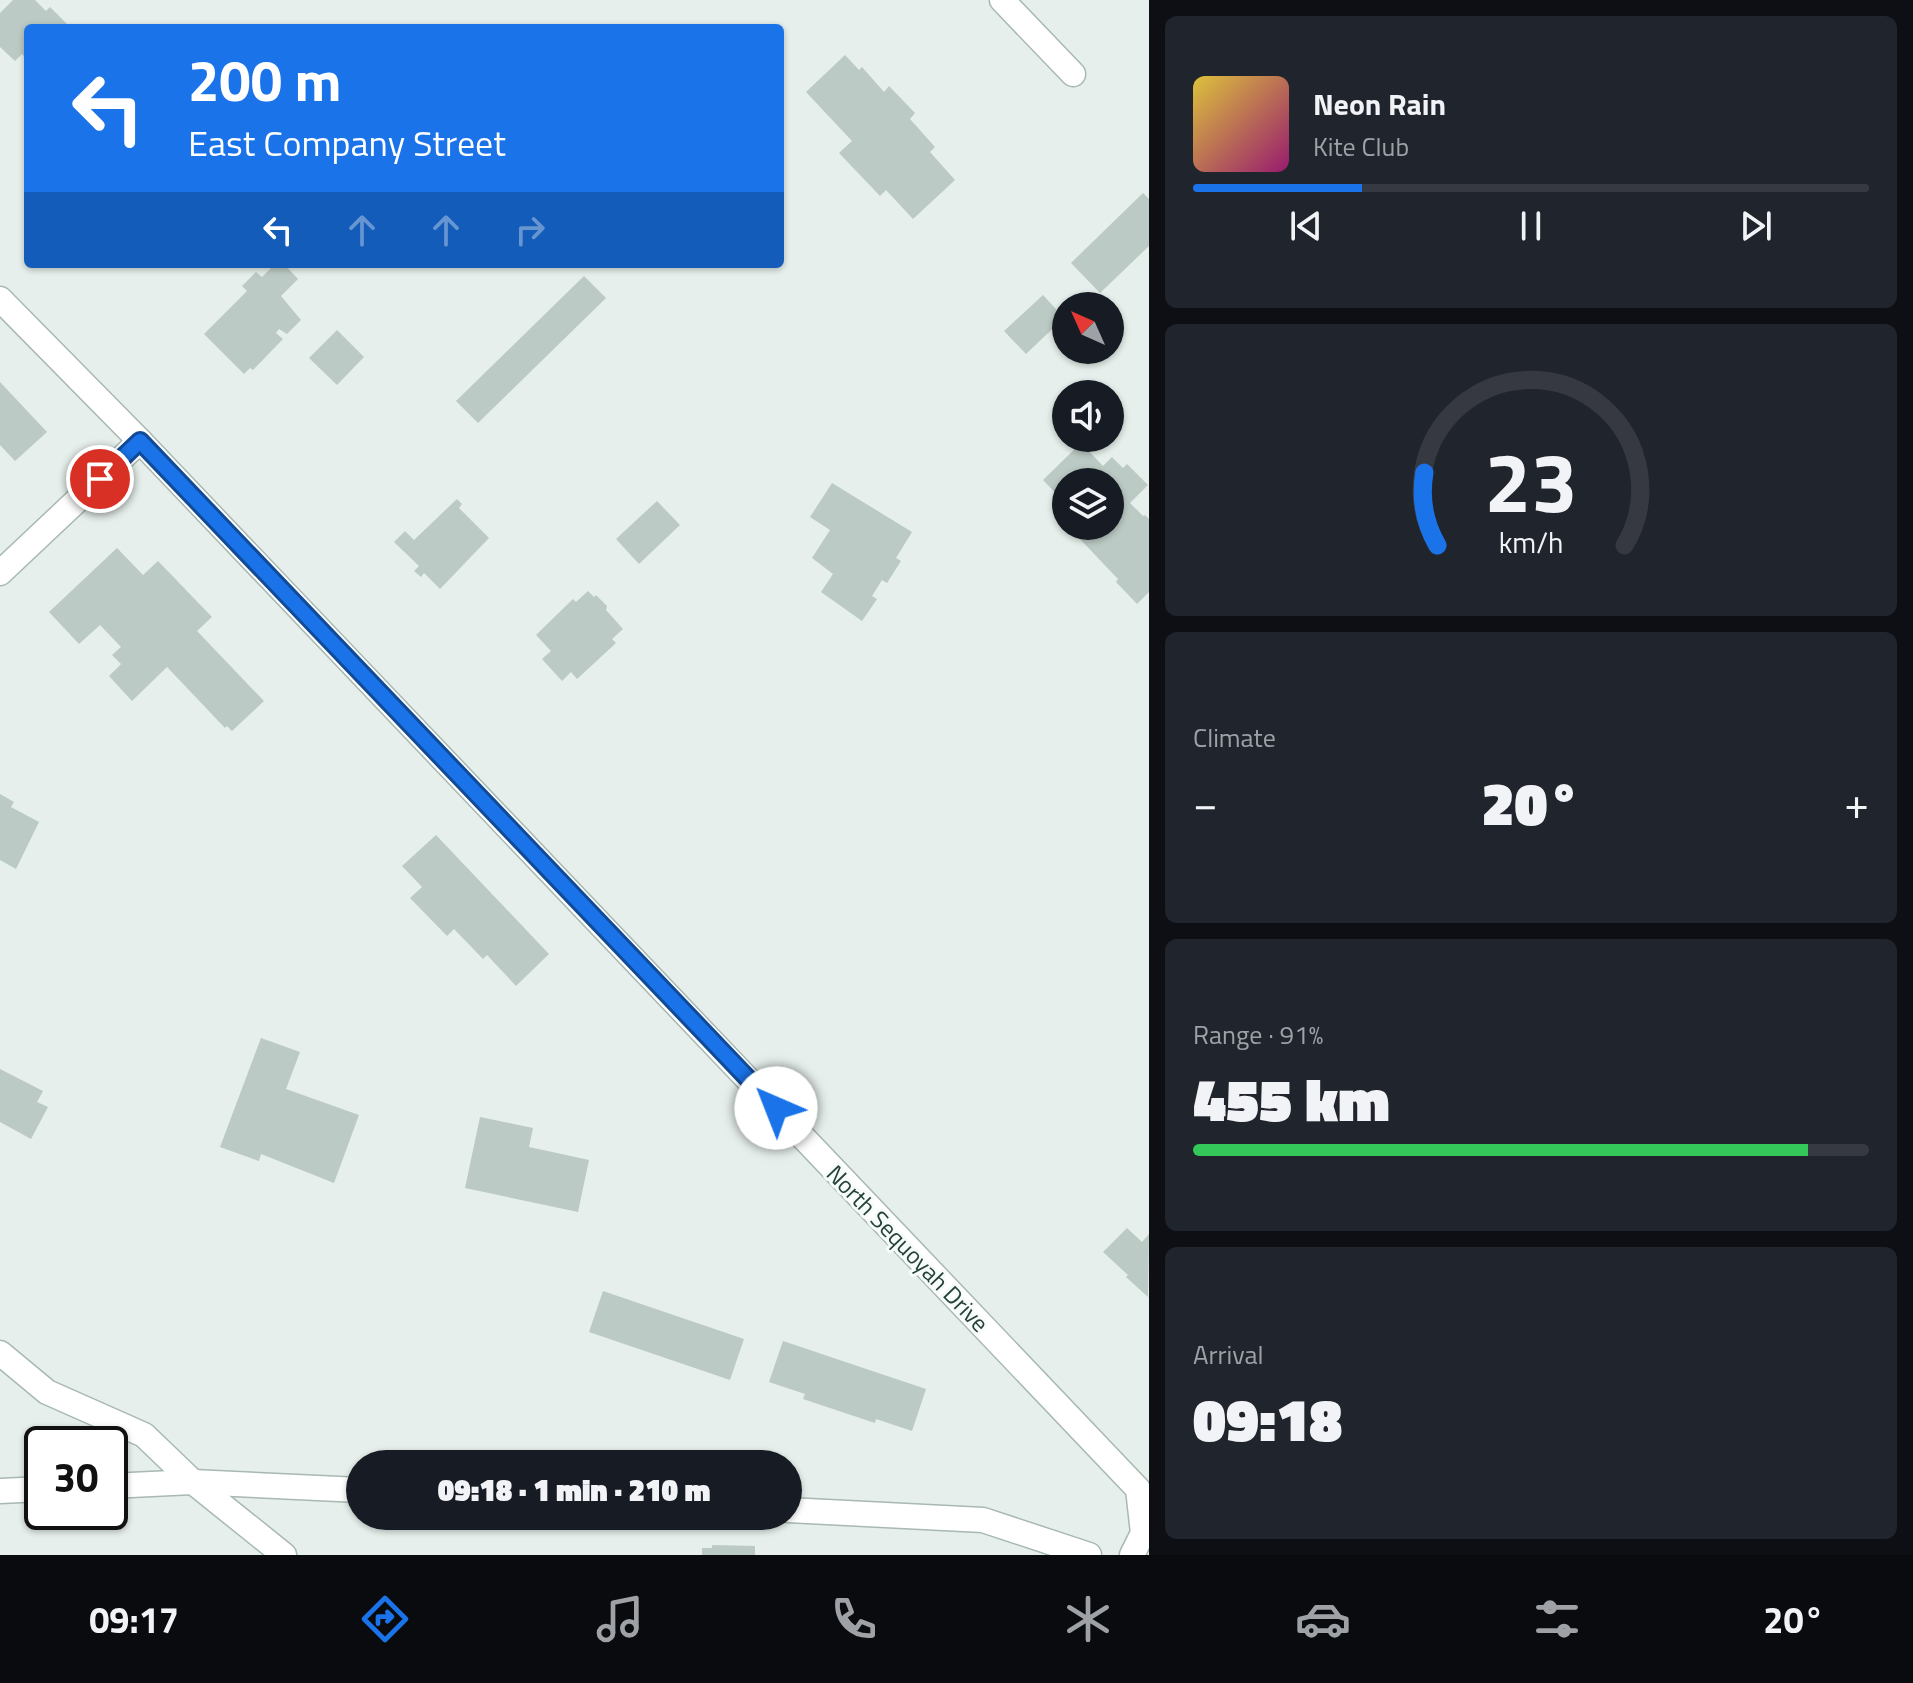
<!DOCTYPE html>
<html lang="en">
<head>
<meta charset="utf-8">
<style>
	body { margin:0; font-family:"Titillium Web",sans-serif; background:#20242c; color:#f1f3f6; height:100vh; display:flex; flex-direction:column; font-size:30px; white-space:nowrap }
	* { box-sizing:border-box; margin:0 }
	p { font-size:26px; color:#9ea1a6 }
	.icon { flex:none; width:44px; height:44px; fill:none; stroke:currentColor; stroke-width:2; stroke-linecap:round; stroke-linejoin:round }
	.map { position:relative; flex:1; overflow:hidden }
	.details { display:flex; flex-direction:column; gap:16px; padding:16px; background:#0d0f14; width:764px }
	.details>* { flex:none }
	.top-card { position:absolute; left:24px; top:24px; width:760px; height:244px; border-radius:8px; box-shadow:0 2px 6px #0004; background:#1a73e8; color:#fff; overflow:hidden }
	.needle { width:52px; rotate:315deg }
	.tools { position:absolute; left:1052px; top:292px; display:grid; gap:16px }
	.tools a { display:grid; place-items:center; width:72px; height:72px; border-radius:50%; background:#171b24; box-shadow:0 2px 6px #0004; font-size:40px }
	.speed { position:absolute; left:24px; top:1426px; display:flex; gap:16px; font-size:40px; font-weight:700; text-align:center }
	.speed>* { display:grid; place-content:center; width:104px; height:104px; border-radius:50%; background:#171b24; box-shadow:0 2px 6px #0004; line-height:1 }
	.speed .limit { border:4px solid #111; border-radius:12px; background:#fff; color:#111 }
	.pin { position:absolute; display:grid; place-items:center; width:68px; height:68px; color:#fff; margin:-34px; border:4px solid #fff; border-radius:50%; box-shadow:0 2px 8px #0007 }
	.me { position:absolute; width:88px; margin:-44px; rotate:316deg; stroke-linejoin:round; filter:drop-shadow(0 0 6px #0008) }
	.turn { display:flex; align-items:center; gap:28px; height:168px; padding:0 32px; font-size:36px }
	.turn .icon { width:104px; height:104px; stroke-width:2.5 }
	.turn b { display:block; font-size:56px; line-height:68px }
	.lanes { display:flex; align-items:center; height:76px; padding:0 32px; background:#0003; justify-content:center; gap:40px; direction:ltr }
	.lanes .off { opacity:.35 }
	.big { font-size:60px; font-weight:800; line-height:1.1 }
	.details .tile { flex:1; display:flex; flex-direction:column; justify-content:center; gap:12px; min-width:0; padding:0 28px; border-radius:12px; background:#20242c }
	.details .dial { align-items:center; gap:0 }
	.dial svg { height:208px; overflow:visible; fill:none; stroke:#363941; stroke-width:7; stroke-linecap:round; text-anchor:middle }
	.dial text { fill:#f1f3f6; stroke:none }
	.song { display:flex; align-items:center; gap:24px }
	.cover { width:96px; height:96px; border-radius:12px; background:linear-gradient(135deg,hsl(50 70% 55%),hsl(320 70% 35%)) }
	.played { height:8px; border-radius:4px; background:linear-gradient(90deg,#1a73e8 25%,#363941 25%) }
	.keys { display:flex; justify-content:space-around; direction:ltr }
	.heat { display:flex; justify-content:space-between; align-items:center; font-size:44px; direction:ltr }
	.charge { height:12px; border-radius:6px; background:linear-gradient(90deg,#34c759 91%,#363941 0) }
	.trip { position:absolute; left:346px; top:1450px; width:456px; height:80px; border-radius:40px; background:#171b24; box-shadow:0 2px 6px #0004; font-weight:800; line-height:80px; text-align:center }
	.tabs { display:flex; height:128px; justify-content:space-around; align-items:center; background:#090b0e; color:#9ea1a6 }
	.tabs .icon { width:56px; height:56px }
	.tabs .on { color:#1a73e8 }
	.tabs b { font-size:36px; color:#f1f3f6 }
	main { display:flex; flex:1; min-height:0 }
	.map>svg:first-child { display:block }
</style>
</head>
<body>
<main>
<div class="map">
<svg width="1149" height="1555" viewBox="0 0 1149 1555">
	<rect width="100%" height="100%" fill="#e6efeb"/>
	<!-- building -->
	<g fill="#bbcac4">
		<path d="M13 0H35L46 11 50 7 71 28H28V61L22 54 15 61 0 47V13Z"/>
		<path d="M845 55 859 70 862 67 884 92 889 86 915 113 910 119 935 147 930 152 955 180 913 219 886 190 880 196 839 153 852 141 806 92Z"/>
		<path d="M1143 193 1149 199V246L1100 293 1071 263Z"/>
		<path d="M275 264H284L298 279 281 296 301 320 287 334 279 329 276 333 283 339 253 370 250 368 244 374 204 334 247 291 242 286 256 272 262 277Z"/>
		<path d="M584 276 606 298 478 423 456 401Z"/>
		<path d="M1043 295 1064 318 1026 354 1004 331Z"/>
		<path d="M337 330 364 357 337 385 309 358Z"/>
		<path d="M0 382 47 432 15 461 0 445Z"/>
		<path d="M1081 443 1103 466 1112 457 1123 468 1127 464 1148 485 1130 503 1143 516 1145 515 1149 519V592L1137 604 1116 582 1118 579 1079 538 1083 535 1074 526H1110V482H1066V504L1043 480Z"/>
		<path d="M832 483 912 532 896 558 901 561 887 583 882 580 872 596 877 599 862 621 821 592 833 574 812 558 830 530 810 517Z"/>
		<path d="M457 499 462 504 459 508 489 538 440 589 424 573 421 577 414 571 419 566 394 542 405 531 414 540Z"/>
		<path d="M657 501 680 525 639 564 616 539Z"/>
		<path d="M117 548 143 575 158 561 212 617 197 631 264 701 232 731 227 726 225 728 167 667 132 701 109 676 121 664 112 655 121 647 100 625 79 644 49 612Z"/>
		<path d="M588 591 594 597 596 595 607 606 606 610 623 629 612 639 616 643 577 679 571 672 562 681 542 659 551 651 536 635 573 599 576 602Z"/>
		<path d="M0 794 14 802 11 807 39 822 16 869 0 860Z"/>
		<path d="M436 835 549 954 516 986 487 955 483 959 454 929 447 936 410 898 422 887 402 866Z"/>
		<path d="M261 1038 300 1052 286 1089 359 1115 334 1183 261 1154 259 1161 220 1147Z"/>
		<path d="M0 1069 43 1091 37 1102 48 1107 31 1139 0 1122Z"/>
		<path d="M480 1117 533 1128 529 1147 589 1160 578 1212 465 1188Z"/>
		<path d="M1127 1228 1142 1242 1149 1234 1148 1297 1126 1277 1128 1275 1103 1252Z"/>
		<path d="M603 1291 744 1339 730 1380 589 1332Z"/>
		<path d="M783 1341 926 1389 912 1431 876 1419 875 1423 803 1399 805 1394 769 1382Z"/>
		<path d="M712 1545 755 1546V1555H702V1548H712Z"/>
	</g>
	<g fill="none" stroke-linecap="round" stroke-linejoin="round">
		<defs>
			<g id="street">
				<path d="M1002 0 1073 74"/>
				<path d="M0 299 140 441 1138 1489 1143 1533 1132 1555"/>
				<path d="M0 573 140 441"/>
				<path d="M0 1353 47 1392 144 1435 193 1482 284 1555"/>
				<path d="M110 1486 193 1482 360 1490"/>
				<path d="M0 1491 42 1489"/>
				<path d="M788 1510 983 1520 1089 1555"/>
			</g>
		</defs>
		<!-- street casing -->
		<use href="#street" stroke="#a8b8b2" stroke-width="27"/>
		<!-- street -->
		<use href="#street" stroke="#fff" stroke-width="24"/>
	</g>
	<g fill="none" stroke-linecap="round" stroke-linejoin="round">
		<defs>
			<path id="route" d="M100 479 140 441 776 1108"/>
		</defs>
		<!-- route casing -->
		<use href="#route" stroke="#114b97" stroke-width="20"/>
		<!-- route -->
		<use href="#route" stroke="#1a73e8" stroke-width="14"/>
	</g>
	<g text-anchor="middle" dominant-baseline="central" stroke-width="6" stroke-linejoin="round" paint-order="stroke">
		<!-- street labels -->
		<g font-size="24" fill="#24423a" stroke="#f7fbf9">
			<text transform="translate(908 1248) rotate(46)">North Sequoyah Drive</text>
		</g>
	</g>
</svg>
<div class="tools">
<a><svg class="needle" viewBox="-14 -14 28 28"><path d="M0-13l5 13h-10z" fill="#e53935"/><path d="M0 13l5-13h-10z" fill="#9ea1a6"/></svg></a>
<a><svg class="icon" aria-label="sound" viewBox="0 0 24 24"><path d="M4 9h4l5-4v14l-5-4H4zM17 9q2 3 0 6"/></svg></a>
<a><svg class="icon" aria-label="layers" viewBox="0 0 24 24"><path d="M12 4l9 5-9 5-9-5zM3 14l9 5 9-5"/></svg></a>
</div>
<div class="speed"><div class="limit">30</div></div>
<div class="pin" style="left:100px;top:479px;background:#d93025"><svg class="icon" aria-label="arrive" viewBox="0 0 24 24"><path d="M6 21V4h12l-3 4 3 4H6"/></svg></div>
<svg class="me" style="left:776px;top:1108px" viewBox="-20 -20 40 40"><circle r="19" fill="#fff"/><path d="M0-13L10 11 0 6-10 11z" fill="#1a73e8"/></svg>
<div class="trip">09:18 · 1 min · 210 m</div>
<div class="top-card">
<div class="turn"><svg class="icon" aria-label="left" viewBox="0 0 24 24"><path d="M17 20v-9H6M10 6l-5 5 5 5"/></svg><div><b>200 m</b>East Company Street</div></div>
<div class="lanes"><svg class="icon" aria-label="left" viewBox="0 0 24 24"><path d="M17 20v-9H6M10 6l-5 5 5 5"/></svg><svg class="icon off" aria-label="ahead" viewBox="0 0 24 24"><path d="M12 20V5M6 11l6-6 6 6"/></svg><svg class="icon off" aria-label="ahead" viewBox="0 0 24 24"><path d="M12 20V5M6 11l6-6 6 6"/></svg><svg class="icon off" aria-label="right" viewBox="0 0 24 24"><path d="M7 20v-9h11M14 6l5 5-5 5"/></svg></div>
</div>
</div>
<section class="details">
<div class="tile">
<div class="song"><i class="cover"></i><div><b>Neon Rain</b><p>Kite Club</p></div></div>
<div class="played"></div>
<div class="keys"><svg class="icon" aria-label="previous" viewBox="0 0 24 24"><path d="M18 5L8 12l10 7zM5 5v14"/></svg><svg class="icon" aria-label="pause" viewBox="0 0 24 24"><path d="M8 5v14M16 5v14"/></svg><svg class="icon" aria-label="next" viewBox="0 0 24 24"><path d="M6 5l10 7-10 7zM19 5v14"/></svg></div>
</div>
<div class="tile dial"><svg viewBox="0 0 100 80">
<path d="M14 69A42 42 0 1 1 86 69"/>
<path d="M14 69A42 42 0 0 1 9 41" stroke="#1a73e8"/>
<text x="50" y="56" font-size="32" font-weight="700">23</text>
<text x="50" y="72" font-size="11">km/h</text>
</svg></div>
<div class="tile"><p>Climate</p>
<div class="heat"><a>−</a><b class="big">20°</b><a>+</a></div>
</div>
<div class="tile"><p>Range · 91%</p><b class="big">455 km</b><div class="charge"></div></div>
<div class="tile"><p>Arrival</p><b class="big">09:18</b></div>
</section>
</main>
<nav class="tabs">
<b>09:17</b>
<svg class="icon on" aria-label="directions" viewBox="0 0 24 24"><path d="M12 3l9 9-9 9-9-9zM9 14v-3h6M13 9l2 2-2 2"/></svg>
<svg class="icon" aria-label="music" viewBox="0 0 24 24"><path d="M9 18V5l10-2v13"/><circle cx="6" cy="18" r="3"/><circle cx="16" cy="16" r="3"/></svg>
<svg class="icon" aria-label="phone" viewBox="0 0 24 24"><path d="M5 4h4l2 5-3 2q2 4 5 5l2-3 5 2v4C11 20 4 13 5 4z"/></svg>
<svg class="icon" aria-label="climate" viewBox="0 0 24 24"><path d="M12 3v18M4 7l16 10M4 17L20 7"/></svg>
<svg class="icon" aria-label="car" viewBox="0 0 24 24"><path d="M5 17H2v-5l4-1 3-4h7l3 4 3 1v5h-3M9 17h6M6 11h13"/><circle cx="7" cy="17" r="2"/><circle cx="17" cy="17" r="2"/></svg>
<svg class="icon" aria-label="filters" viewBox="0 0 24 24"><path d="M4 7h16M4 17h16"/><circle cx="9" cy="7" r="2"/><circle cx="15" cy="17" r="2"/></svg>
<b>20°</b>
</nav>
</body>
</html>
